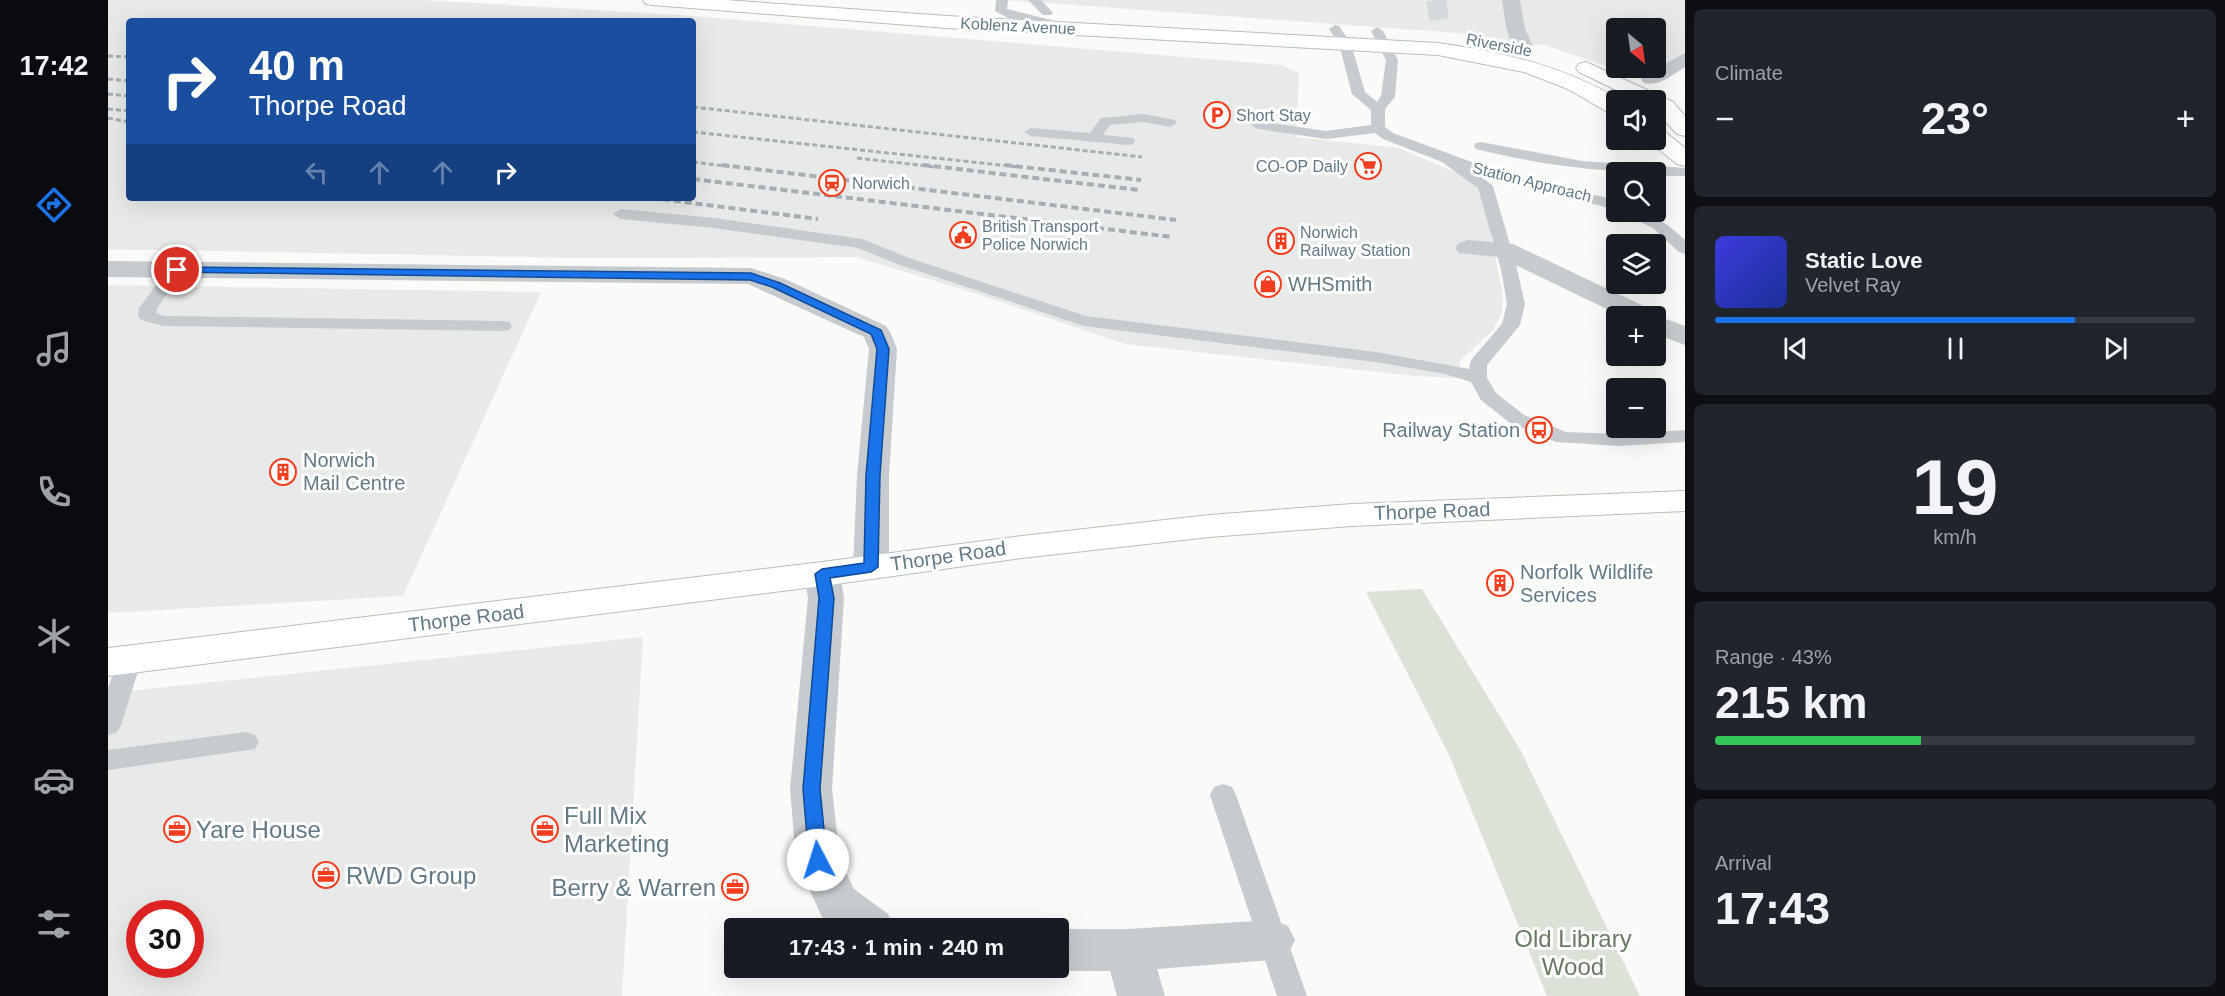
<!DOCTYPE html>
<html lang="en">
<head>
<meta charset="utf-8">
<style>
	body { margin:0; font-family:Helvetica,sans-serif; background:#20242c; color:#f1f3f6; height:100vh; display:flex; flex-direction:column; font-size:22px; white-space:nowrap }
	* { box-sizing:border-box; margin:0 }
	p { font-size:20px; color:#9ea1a6 }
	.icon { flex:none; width:33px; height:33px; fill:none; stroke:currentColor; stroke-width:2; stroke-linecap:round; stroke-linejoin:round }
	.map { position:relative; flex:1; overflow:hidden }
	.drawer { display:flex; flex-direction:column; gap:9px; padding:9px; background:#0d0f14; width:540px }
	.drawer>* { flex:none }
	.guide { position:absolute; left:18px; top:18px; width:570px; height:183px; border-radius:6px; box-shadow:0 6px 24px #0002; background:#1a4fa0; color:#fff; overflow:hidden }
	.needle { width:39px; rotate:151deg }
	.controls { position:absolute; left:1498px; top:18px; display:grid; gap:12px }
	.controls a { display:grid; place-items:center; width:60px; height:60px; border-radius:6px; background:#171b24; box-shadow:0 6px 24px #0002; font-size:30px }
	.speed { position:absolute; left:18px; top:900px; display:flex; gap:12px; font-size:30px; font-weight:700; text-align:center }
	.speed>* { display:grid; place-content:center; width:78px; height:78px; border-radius:50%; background:#171b24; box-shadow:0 6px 24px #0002; line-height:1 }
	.speed .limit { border:9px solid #d22; background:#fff; color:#111 }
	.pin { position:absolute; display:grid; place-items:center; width:51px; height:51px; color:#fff; margin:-26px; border:3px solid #fff; border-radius:50%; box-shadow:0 2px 6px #0007 }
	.me { position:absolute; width:66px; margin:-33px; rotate:355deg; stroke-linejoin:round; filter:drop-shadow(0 0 4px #0008) }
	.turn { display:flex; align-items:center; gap:21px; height:126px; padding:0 24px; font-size:27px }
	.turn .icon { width:78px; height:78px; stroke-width:2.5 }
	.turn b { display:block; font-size:42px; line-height:51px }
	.lanes { display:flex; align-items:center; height:57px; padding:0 24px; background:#0003; justify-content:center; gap:30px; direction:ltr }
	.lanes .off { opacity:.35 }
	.big { font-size:45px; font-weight:700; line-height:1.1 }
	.drawer .card { flex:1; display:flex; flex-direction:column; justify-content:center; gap:9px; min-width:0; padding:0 21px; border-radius:9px; background:#20242c }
	.drawer .dial { align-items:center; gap:0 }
	.dial b { font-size:78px; line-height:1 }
	.song { display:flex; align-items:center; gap:18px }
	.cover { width:72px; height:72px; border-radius:9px; background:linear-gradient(135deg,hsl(240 70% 55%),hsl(230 70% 35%)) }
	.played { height:6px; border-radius:3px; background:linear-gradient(90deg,#1a73e8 75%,#363941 75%) }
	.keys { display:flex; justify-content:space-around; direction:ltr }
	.heat { display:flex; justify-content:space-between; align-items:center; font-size:33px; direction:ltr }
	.charge { height:9px; border-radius:4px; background:linear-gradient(90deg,#34c759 43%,#363941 0) }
	.trip { position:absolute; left:616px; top:918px; width:345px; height:60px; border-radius:6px; background:#171b24; box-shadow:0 6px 24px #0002; font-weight:700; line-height:60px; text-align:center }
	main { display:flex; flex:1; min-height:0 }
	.tab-bar { display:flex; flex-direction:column; width:108px; justify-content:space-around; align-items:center; background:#090b0e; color:#9ea1a6 }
	.tab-bar .icon { width:42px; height:42px }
	.tab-bar .current { color:#1a73e8 }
	.tab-bar b { font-size:27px; color:#f1f3f6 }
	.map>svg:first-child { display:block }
</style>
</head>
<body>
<main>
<nav class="tab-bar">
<b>17:42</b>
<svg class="icon current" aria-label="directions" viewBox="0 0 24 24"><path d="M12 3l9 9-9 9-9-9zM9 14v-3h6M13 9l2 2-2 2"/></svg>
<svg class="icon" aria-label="music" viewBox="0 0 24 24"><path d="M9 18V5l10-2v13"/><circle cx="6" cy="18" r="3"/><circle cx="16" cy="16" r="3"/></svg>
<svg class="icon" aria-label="phone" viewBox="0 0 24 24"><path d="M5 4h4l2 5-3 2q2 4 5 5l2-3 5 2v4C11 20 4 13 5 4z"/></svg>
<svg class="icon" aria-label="climate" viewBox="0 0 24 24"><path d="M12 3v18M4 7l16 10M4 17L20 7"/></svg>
<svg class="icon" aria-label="car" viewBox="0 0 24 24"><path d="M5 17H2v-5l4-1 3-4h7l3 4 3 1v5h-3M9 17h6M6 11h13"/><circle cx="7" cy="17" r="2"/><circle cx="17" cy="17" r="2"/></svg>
<svg class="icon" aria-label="filters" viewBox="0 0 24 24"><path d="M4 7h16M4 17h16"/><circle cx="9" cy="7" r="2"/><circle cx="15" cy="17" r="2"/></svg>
</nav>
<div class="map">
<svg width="1577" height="996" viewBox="0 0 1577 996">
	<rect width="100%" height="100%" fill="#fafaf8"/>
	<!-- built -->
	<g fill="#e8eae9" fill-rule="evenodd">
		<path d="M0 0H315L571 15 1174 65 1191 74 1188 137 1291 148 1363 179 1372 192 1381 224 1395 296 1394 312 1385 330 1352 361 1350 378 1306 376 1017 344 866 293 748 257 474 258 0 249ZM21 21H585V198H21Z"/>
		<path d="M897 0H1577V64L1526 76 1437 45 1413 44 1363 34ZM1509 28H1548V68H1509Z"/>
		<path d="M0 285 433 292 295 596 0 613Z"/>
		<path d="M535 637 514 996H0V693ZM32 914H82V964H32Z"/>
	</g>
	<!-- green -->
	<path fill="#dce2d8" d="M1314 589 1413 751 1532 996H1439L1341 755 1258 592Z"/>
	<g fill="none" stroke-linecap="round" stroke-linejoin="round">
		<!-- street-tunnel -->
		<path stroke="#d4dadc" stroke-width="20" stroke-dasharray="20 10" stroke-linecap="butt" d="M1328 0 1333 29"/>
		<defs>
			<g id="primary">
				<path d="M535 0H617L839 16 1330 43C1394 52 1456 66 1512 100H1509V114L1501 113 1460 89 1416 72 1330 55 839 28 544 5 538 4Z"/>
				<path d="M1478 62 1552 96 1565 102 1577 116V136L1569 134 1548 111V100H1529L1471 72 1468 68 1471 64Z"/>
				<path d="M1548 129 1556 131 1577 148V166L1569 164 1540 141 1548 140Z"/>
				<path d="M1577 491V511L1244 526 1101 537 914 558 714 586 0 676V648L714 562 914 536 1101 515 1244 504Z"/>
			</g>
		</defs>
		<!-- primary casing -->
		<use href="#primary" stroke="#b8bec2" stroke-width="2"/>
		<!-- lane -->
		<g fill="#c5cbce" fill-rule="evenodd">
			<path d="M888 0H900L899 9 959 24 961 27 955 31 900 18 887 11Z"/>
			<path d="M920 0H933L945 13 943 15H935Z"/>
			<path d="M1227 25 1231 26 1243 44 1257 92 1269 102 1273 96 1278 60 1263 31 1269 27 1275 31 1290 60 1287 97 1277 109V127L1285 133 1399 175 1509 200V210L1371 175 1385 186 1409 269 1417 304 1412 325 1379 365V378L1388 393 1416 415 1458 432 1511 434 1577 430V442L1511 446 1448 442 1402 423 1373 400 1363 382 1337 374 1268 362 976 326 789 264 750 248 606 228 513 219 505 214 513 209 606 218 754 239 801 258 978 316 1268 352 1361 369 1363 360 1394 324 1399 304 1393 269 1370 188 1334 162 1275 139 1267 133 1218 139 1150 129 1143 125 1150 121 1218 131 1263 125V110L1244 94 1231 44 1221 29Z"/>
			<path d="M1035 114 1067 120 1069 123 1062 127 1035 122 1002 125 995 135 1025 138 1027 141 1025 144 1020 145 923 136 916 132 923 128 982 133 993 118Z"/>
			<path d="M1373 142 1474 161 1577 168V176H1548V172C1487 172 1429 164 1368 149L1366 146 1368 143Z"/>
			<path d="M1515 212C1542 209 1558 223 1577 240V254L1571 252 1545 228 1518 215Z"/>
			<path d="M69 265 77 270 49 308 48 313 56 316 395 321 401 322 404 326 401 330 395 331 55 326 33 320 30 316 31 308 63 266Z"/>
			<path d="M22 650 31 653 34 659 13 725 9 732 0 735V688L13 653Z"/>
			<path d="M138 732 147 735 151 742 147 749 0 770V750Z"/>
			<path d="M1115 784 1124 787 1128 795 1199 996H1169L1102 795 1106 787Z"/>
		</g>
		<!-- street -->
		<g fill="#c5cbce" fill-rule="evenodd">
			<path d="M1394 0H1412L1417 29 1426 49 1423 53H1409C1398 38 1397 18 1394 0Z"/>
			<path d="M1577 53V67C1564 75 1551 87 1536 83L1533 79 1536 75Z"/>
			<path d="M1360 240 1405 244 1544 310 1547 315 1577 326V345L1548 334V316H1513L1391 257 1351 253 1347 248 1351 243Z"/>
			<path d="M0 261 643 268 677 279 778 326 782 332 789 349 781 475V567L775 575 763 579 751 575 745 567 749 475 761 349 756 337 640 284 0 277Z"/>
			<path d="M714 562 726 566 732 574 736 598 724 789 732 860 746 889 780 914 787 928H730L714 917 688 860 682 789 700 598 696 574 702 566Z"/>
			<path d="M1164 920 1180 926 1187 940 1180 954 1164 960 1049 969 1057 996H1009L1002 971H951L942 968H951V929H1020Z"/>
		</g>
		<!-- primary -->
		<use href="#primary" fill="#fff" fill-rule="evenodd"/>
		<!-- rail-far1 -->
		<g stroke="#a5aeb4" stroke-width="3" stroke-dasharray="5 3" stroke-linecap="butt">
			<path d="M0 56 21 57"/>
			<path d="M0 79 21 81"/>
			<path d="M0 94 21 96"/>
			<path d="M585 107 1034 157"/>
			<path d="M0 109 21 111"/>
			<path d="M0 118 21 122"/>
			<path d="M585 132 911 167"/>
			<path d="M749 158 828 167"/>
			<path d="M585 162 626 167"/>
		</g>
		<!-- rail -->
		<g stroke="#a5aeb4" stroke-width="4" stroke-dasharray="7 4" stroke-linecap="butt">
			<path d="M614 165 1068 220"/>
			<path d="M815 165 1031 190"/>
			<path d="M897 165 1033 180"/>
			<path d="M585 179 1064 237"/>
			<path d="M544 198 710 219"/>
		</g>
	</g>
	<!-- route -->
	<path fill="#1a73e8" stroke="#114b97" stroke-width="1.5" d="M69 267 643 273 672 283 773 330 781 349 772 475 770 567 763 572 722 578 726 598 712 789 719 860 716 865 710 867 703 865 701 860 695 789 711 598 707 574 714 569 756 563 758 475 769 349 763 334 664 287 642 280 65 272 63 270Z"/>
	<!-- icons -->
	<defs>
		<symbol id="parking-ring" viewBox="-11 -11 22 22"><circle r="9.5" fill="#fff" stroke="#f43c1e" stroke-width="1.5"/><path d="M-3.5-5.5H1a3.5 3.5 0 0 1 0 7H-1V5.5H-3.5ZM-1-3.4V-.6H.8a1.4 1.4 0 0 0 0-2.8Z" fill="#f43c1e"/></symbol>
		<symbol id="supermarket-ring" viewBox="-11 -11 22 22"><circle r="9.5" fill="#fff" stroke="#f43c1e" stroke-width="1.5"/><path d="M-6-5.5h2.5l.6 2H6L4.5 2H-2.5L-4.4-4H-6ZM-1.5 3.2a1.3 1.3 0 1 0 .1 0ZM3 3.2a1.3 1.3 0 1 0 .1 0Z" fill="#f43c1e"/></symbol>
		<symbol id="station-ring" viewBox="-11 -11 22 22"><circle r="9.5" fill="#fff" stroke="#f43c1e" stroke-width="1.5"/><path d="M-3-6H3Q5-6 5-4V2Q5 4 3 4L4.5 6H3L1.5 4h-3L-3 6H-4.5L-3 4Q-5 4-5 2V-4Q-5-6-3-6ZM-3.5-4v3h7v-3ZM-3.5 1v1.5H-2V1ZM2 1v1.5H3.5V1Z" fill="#f43c1e"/></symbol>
		<symbol id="civic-ring" viewBox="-11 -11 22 22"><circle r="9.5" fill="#fff" stroke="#f43c1e" stroke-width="1.5"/><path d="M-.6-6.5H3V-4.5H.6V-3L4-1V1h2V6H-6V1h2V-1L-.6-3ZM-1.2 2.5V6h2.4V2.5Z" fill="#f43c1e"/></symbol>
		<symbol id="building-ring" viewBox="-11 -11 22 22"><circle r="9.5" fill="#fff" stroke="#f43c1e" stroke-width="1.5"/><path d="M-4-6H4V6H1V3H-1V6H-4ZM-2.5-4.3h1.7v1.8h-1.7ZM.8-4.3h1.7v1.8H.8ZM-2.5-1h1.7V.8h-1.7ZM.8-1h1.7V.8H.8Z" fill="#f43c1e"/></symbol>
		<symbol id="shop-ring" viewBox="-11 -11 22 22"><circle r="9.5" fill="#fff" stroke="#f43c1e" stroke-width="1.5"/><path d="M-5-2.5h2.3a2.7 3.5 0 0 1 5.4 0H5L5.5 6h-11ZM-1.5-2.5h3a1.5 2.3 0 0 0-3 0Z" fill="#f43c1e"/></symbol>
		<symbol id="bus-ring" viewBox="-11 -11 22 22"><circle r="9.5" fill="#fff" stroke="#f43c1e" stroke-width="1.5"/><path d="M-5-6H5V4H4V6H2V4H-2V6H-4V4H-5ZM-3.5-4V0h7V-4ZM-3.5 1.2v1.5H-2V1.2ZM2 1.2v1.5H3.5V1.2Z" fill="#f43c1e"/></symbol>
		<symbol id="office-ring" viewBox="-11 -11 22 22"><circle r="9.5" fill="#fff" stroke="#f43c1e" stroke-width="1.5"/><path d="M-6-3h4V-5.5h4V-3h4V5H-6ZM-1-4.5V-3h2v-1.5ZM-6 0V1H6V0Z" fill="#f43c1e"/></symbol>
	</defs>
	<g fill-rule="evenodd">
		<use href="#parking-ring" x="1094" y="100" width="30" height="30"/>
		<use href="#supermarket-ring" x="1245" y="151" width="30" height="30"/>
		<use href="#station-ring" x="709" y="168" width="30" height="30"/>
		<use href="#civic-ring" x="840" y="220" width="30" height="30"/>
		<use href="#building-ring" x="1158" y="226" width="30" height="30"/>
		<use href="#shop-ring" x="1145" y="269" width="30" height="30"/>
		<use href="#bus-ring" x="1416" y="415" width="30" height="30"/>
		<use href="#building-ring" x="160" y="457" width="30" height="30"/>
		<use href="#building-ring" x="1377" y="568" width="30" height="30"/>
		<use href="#office-ring" x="54" y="814" width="30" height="30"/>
		<use href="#office-ring" x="422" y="814" width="30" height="30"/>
		<use href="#office-ring" x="203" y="860" width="30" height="30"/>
		<use href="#office-ring" x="612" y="872" width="30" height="30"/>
	</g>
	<g text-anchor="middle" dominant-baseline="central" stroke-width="6" stroke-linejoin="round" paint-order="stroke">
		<!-- far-street labels -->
		<g font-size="16" fill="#627986" stroke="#fff">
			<text transform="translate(910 26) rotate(3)">Koblenz Avenue</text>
			<text transform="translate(1391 45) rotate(11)">Riverside</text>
			<text transform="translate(1424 182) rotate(14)">Station Approach</text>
		</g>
		<!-- far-poi labels -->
		<g font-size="16" fill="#627986" stroke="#fff" text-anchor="start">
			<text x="1128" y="115">Short Stay</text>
			<text x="1240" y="166" text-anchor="end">CO-OP Daily</text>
			<text x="744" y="183">Norwich</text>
			<text x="874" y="226">British Transport<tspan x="874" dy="18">Police Norwich</tspan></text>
			<text x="1192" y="232">Norwich<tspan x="1192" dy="18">Railway Station</tspan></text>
		</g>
		<!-- poi labels -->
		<g font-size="20" fill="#627986" stroke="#fff" text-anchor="start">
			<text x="1180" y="284">WHSmith</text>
			<text x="1412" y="430" text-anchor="end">Railway Station</text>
			<text x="195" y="460">Norwich<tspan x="195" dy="23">Mail Centre</tspan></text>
			<text x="1412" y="572">Norfolk Wildlife<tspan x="1412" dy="23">Services</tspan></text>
		</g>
		<!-- street labels -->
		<g font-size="20" fill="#627986" stroke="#fff">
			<text transform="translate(1324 511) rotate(-2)">Thorpe Road</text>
			<text transform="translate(840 556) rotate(-8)">Thorpe Road</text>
			<text transform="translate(358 618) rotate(-7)">Thorpe Road</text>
		</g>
		<!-- near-poi labels -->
		<g font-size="24" fill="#627986" stroke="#fff" text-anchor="start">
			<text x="456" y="815">Full Mix<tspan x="456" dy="28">Marketing</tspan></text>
			<text x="88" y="829">Yare House</text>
			<text x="238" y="875">RWD Group</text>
			<text x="608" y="887" text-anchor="end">Berry &amp; Warren</text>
		</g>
		<!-- near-park labels -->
		<g font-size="24" fill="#697c62" stroke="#fff">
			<text x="1465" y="938">Old Library<tspan x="1465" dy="28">Wood</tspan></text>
		</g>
	</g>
</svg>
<div class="controls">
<a><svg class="needle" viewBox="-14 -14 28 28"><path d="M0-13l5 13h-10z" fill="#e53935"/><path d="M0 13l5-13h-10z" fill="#9ea1a6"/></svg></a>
<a><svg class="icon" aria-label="sound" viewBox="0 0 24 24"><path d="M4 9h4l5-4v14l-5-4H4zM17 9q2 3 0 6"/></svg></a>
<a><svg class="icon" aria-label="search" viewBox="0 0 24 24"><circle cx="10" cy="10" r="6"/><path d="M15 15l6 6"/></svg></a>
<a><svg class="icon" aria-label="layers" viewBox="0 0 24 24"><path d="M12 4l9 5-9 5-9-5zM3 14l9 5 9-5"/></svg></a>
<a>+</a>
<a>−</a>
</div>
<div class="speed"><div class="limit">30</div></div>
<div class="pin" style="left:69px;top:270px;background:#d93025"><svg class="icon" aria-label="arrive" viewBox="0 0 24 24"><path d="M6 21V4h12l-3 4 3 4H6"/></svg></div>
<svg class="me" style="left:710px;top:860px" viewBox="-20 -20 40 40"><circle r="19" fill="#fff"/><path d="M0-13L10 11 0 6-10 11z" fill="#1a73e8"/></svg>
<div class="trip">17:43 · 1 min · 240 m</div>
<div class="guide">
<div class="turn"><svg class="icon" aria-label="right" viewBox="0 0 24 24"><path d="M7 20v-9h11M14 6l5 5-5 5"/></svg><div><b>40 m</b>Thorpe Road</div></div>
<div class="lanes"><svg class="icon off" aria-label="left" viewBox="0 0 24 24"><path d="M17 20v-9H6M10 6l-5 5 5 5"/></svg><svg class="icon off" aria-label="ahead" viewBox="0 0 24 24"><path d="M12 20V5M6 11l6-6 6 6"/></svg><svg class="icon off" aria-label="ahead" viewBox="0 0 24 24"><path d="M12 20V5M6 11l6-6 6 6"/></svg><svg class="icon" aria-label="right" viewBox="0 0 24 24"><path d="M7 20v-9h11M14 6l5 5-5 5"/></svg></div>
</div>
</div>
<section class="drawer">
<div class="card"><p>Climate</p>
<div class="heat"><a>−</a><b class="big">23°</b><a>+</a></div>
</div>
<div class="card">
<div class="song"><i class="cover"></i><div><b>Static Love</b><p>Velvet Ray</p></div></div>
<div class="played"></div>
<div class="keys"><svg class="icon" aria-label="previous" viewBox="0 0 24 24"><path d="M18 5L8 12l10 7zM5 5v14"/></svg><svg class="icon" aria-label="pause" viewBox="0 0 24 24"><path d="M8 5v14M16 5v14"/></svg><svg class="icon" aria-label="next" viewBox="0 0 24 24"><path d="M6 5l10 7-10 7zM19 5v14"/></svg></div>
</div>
<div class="card dial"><b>19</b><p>km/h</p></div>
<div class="card"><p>Range · 43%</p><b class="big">215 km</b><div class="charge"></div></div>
<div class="card"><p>Arrival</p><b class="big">17:43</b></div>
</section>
</main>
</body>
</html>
